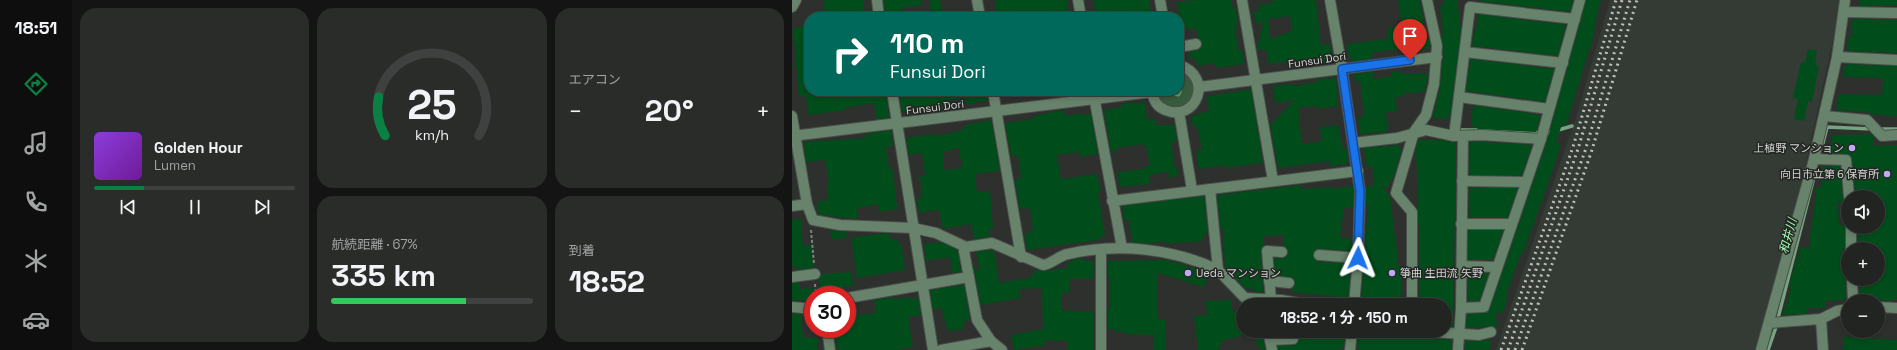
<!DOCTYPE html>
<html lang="ja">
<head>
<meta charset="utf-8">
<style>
	body { margin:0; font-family:"Space Grotesk","Noto Sans JP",sans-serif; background:#2a2c2a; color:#f1f3f6; height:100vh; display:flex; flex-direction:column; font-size:15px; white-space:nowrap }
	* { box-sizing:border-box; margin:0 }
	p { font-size:13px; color:#a2a4a5 }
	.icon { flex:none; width:22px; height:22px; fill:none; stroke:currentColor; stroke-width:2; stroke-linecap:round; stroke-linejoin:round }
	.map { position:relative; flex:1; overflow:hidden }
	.details { display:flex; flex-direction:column; gap:8px; padding:8px; background:#131413; width:720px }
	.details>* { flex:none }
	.banner { position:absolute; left:12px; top:12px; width:380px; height:84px; border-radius:16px; box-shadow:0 2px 6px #0003,0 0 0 1px #3f4140; background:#00695c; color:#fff; overflow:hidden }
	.tools { position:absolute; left:1049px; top:190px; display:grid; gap:8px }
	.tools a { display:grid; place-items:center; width:44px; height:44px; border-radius:50%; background:#222422; box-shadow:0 2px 6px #0003,0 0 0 1px #3f4140; font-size:20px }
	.speed { position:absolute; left:12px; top:286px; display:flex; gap:8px; font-size:20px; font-weight:700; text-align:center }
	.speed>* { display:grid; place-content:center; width:52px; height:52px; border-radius:50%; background:#222422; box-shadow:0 2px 6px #0003,0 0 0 1px #3f4140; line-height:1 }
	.speed .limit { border:6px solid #d22; background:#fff; color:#111 }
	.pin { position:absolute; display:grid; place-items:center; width:34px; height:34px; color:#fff; margin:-41px -17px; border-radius:50% 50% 50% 0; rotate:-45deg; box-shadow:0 0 4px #0007 }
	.pin .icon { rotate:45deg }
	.me { position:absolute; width:44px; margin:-22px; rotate:2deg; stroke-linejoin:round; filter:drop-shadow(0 0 3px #0008) }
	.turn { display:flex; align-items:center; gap:14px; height:84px; padding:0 20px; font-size:18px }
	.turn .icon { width:52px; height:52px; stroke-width:2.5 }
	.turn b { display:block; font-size:28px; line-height:34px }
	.big { font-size:30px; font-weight:700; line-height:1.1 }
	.details .card { flex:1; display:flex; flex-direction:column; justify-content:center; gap:6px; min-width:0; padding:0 14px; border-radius:16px; background:#2a2c2a }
	.details .dial { align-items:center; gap:0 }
	.dial svg { height:104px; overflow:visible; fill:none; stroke:#3f4140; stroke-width:7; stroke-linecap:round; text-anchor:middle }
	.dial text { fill:#f1f3f6; stroke:none }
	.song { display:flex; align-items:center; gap:12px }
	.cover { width:48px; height:48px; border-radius:6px; background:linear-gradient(135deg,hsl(270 70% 55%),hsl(280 70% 35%)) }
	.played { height:4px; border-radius:2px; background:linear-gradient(90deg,#0b8043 25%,#3f4140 25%) }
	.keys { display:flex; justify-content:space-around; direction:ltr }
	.heat { display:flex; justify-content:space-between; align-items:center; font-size:22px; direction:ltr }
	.charge { height:6px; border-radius:3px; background:linear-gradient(90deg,#34c759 67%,#3f4140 0) }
	.details .tiles { flex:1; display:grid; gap:8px; grid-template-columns:repeat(3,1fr) }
	.card:first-child { grid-row:span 2 }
	.trip { position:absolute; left:444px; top:298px; width:216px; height:40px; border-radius:20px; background:#222422; box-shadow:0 2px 6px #0003,0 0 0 1px #3f4140; font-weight:700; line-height:40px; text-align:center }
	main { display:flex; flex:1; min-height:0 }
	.tabs { display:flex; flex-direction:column; width:72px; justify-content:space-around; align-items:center; background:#0e0e0e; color:#a2a4a5 }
	.tabs .icon { width:28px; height:28px }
	.tabs .active { color:#0b8043 }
	.tabs b { font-size:18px; color:#f1f3f6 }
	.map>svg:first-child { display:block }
</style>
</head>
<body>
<main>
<nav class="tabs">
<b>18:51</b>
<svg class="icon active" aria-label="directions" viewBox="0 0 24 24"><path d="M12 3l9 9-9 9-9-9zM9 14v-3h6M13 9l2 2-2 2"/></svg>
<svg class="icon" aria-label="music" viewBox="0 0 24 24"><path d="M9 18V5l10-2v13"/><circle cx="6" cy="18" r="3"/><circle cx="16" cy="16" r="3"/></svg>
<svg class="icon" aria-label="phone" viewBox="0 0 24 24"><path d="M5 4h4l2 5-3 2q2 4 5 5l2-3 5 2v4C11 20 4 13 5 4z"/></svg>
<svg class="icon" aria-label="climate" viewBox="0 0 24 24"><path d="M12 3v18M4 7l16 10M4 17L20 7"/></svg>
<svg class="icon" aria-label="car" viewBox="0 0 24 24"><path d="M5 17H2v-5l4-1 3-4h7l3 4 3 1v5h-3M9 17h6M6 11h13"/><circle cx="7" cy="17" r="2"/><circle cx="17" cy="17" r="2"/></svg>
</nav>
<section class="details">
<div class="tiles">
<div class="card">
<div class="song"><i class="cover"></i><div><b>Golden Hour</b><p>Lumen</p></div></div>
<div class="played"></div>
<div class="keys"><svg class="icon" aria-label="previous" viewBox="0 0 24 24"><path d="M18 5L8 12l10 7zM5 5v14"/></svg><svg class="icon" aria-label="pause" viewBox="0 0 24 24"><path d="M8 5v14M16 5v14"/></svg><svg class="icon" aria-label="next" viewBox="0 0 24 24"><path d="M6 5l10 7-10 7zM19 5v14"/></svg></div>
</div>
<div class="card dial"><svg viewBox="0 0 100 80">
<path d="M14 69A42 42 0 1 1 86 69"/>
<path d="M14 69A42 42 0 0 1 9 39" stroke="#0b8043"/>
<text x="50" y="56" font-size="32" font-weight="700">25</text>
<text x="50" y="72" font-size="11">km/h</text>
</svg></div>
<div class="card"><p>エアコン</p>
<div class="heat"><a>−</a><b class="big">20°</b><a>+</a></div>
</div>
<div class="card"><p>航続距離 · 67%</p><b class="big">335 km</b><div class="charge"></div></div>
<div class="card"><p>到着</p><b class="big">18:52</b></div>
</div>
</section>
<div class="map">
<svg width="1105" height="350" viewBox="0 0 1105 350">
	<rect width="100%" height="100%" fill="#2d302d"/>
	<!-- built -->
	<path fill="#333b34" d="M818 0H1047L1043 31 1002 218 964 350H704L786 111Z"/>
	<!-- green -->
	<path fill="#375c3d" d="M387 70 395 73 403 86 400 101 388 109 369 104 363 91H387Z"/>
	<!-- water -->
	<path fill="#4e905a" stroke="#76a47e" d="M387 84C390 89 390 92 387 96L378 95 376 91H387Z"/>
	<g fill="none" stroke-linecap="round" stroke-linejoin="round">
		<!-- stream -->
		<g stroke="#76a47e" stroke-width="3.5">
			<path d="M1086 129H1105"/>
			<path d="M664 130H688L756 133 780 126"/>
			<path d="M1031 143 1035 127 1080 129"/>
			<path d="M976 350 983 330 1023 173"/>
		</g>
	</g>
	<!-- building -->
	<g fill="#004d1b" fill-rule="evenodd">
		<path d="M32 0H71L73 14 67 15 68 17H33Z"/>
		<path d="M92 0H129V5L110 8 111 17H93Z"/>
		<path d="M137 0H148L152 17H140Z"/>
		<path d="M203 0H275L276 15 258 17 257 14 230 17H205Z"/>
		<path d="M302 0H357L359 15 333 17 332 12 303 13Z"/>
		<path d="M405 0H439L440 8 444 7 446 24 443 25 446 50 450 49 452 64 424 68 423 63 405 66 404 58 398 59 397 52 408 49 410 42 406 38 404 28 387 31 386 2Z"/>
		<path d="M480 0H524L529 45 538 44 540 61 524 63V60L476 63V51L465 49 471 22 463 23 462 12 467 11 466 5 481 3ZM498 16 500 31 478 39 476 19Z"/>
		<path d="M606 0H628L634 37 636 36 638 48 616 52 615 48 583 52 580 54V59L560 61V57H557L555 44 596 39 595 28 610 26Z"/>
		<path d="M651 0H665L669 30 658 118 655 117V119L641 118 648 86 651 57 649 34H651L648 6 652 5Z"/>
		<path d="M687 0H781L778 12 687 1Z"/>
		<path d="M794 0H809L804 17 805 18 802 30 803 31 774 126 770 124 764 143 769 144 760 172 731 254 729 253 714 296 716 297 713 306 710 314 703 311 705 326 674 328 675 314 693 313 698 309 755 141Z"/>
		<rect x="1067" y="0" width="38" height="6"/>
		<path d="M686 14 774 25 766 56 680 46 682 31H684Z"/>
		<path d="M1067 19H1105V53L1055 51 1056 37H1059V20Z"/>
		<path d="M17 26V91H94L97 118 84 119 82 103 53 108V110L16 115 14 96H7L1 28Z"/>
		<path d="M1016 49 1025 51 1023 65 1027 66 1020 102 1016 101 1012 121 1002 119 1006 99 1001 98 1009 62 1013 63Z"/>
		<path d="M678 59 762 69 753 102 674 91Z"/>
		<path d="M1055 64 1105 66V117L1077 114V112L1044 110 1047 94 1090 95 1091 78 1051 77V66H1055Z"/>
		<path d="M609 71 610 74H636L633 91H627V93H611V96L604 97 605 111 594 112 596 132 568 134 566 118 572 117 568 81 563 82 562 74 581 72 582 79 600 76V72Z"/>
		<path d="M544 78 546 106 525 109V106L506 108 510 144 530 141 528 127 546 125 551 149 555 148 556 164 537 166V161L486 168 478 125 502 101 483 103 481 86 501 84V86L526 82 525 79Z"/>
		<path d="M459 89 471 163 433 168V165L407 169 404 151 410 150 405 126 401 127 399 116 417 111 415 96Z"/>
		<path d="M107 91H195L196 101 175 104 174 98 155 100 156 105 132 108 127 109V111L110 112Z"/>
		<path d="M343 102V104L353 102 355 120 363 119 364 125H383L385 141 379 142 382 167H385L386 176 377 178 376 172 357 175 358 184 327 187 326 172 351 169V167L358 166 354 146H352V144L324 148 325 151 319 152 312 110 330 107 329 104Z"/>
		<path d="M681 105 749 115 744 132 685 129 686 127 679 126Z"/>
		<path d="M272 110 273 116 289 113 290 115 299 114 306 154 287 157V152L265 155 269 179 305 174 309 191 306 192 313 236 307 237V240L235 250 233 233 241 232 238 208 228 209 223 179 229 178 226 155 219 156 213 123 242 119 241 116Z"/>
		<path d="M199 120 208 171 183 174 185 192 198 191 201 228 197 229 198 237 182 239 179 224 151 229 147 210 127 213 125 198H130L128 176H133L130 153 117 155 114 138 142 134 143 136 169 131V129L173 128V125ZM167 148 170 168 152 170 151 152Z"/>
		<path d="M99 130 101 146 94 147 97 169H101L105 209 87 212 86 204 66 208 65 219 27 215 25 202 36 200 35 182H37L33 160 14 162 12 142 73 138V134Z"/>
		<path d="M1079 134 1082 137V146L1105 145V299L1100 300V301L1067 300V283H1086V267H1091L1090 249H1066V227H1086V197H1069V191H1063L1060 159 1058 155 1038 153 1040 135Z"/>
		<path d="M627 140H652L664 143 661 327 653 326V305L627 304 628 223H626V209L624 148Z"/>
		<path d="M677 142H690L740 145 730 175H677Z"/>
		<path d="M608 145 609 153 601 179H597V187H591L598 196 604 248H606V266H610L609 305H569L576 205H574V187L582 186 580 165 574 166 572 148Z"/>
		<path d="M1038 166H1048L1051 202H1046L1047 225H1053V249L1049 250V268L1053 267V274H1055L1054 279V300L1034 301V308H1016L1014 314 991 315 999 289 997 288 1001 272 1009 247 1018 249 1017 231H1019V219H1022L1021 204H1023L1024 188H1030L1029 167Z"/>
		<path d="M509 185V189L540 187V189L561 186V207L552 208 548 237 560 239V251L527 249 522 251 521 255V258L526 261 559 264 556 300H548V297L499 292 503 284 501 278 483 275 482 258H492L496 253V249L491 246V235L471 236 472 245 469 252 471 292H461V288L453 289 443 278V272L438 273 433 268 431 225 429 233 425 195Z"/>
		<path d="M677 188H725L716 218H677Z"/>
		<path d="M412 196 416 234H411L412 239H410V241L374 244 373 241 356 244 340 242 337 222 336 220H332L330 206Z"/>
		<path d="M9 219 11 246 19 245 22 268 5 270 4 266 0 267V220Z"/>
		<path d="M38 230 54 232 55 237 40 240Z"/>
		<path d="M676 230H711L701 260H676Z"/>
		<path d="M93 233 98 234 99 240 105 239 106 244 109 243 113 270 65 278 59 238Z"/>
		<path d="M148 242 166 250 169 272 160 273 158 257 134 261 132 244Z"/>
		<path d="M199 250 202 251 207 283 237 278V276H242V270L252 271 275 268V262H280V260L292 258 293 261H302V278L277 279 278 293H269V310L302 312V350H275V341L253 340 254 345 222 350 219 335 251 329 250 288 227 289 229 298 189 305 181 265 188 273 184 252Z"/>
		<path d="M375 260 417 273 412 287 365 273V319L374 320V350H361L362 335 333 334V332H323L324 329H316V308H318V277H316V261Z"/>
		<path d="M60 272 61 286 28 289 27 279 29 274Z"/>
		<path d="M676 273H697L687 301H676Z"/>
		<path d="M0 283H7V289L21 288V300L0 301Z"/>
		<path d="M172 285 178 320 171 322 172 329 156 331 149 308 141 310 138 290Z"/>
		<path d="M100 297 101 299 117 297 118 299 126 298 129 315 116 317 121 347 109 349V350H45L43 329H55V306L63 305 64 315 84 313 82 300Z"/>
		<path d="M440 300V312L448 310 453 335 429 341 430 346H427L428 350H406L402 316 415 315 414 301Z"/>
		<path d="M0 314H9L11 338 25 337 26 350H0Z"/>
		<path d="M461 331H470L473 350H470V347L466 348Z"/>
		<path d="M483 331H522V339L553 338 552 347H550V350H486V346L504 345 507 338 504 333H483Z"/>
		<path d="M567 331 586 332 585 336 660 340V350H568L565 349Z"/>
		<path d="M1052 337 1105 340V350H1052Z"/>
		<path d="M695 340 700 341 697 350H673V341H687Z"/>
	</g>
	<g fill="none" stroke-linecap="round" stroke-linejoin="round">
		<defs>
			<g id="minor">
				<path d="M85 0 87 17"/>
				<path d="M185 0 188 17"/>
				<path d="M286 0 289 17"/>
				<path d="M368 0 371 17"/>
				<path d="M450 0 481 181"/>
				<path d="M538 0 550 69 568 191 566 258 562 305"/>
				<path d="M0 7 4 0"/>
				<path d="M1052 12 1105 13"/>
				<path d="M387 47 404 44"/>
				<path d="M673 52 771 63"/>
				<path d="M1045 57 1105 60"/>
				<path d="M407 87 645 57"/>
				<path d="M100 91 141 350"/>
				<path d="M201 91 229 257"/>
				<path d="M301 91 330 248"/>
				<path d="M360 91C361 99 365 107 373 110 404 123 423 77 387 65"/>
				<path d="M667 97 757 109"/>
				<path d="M387 112 400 190"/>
				<path d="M0 116 15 204 21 220 48 225 121 228 144 233 174 247 200 243 251 265C260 264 266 256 276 254 325 243 381 248 426 270"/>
				<path d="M1032 116 1075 120 1090 136 1105 135"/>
				<path d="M0 136 360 92"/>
				<path d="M662 136 678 7 783 19"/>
				<path d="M561 143 605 138 634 130 662 136 690 135 749 139"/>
				<path d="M1022 159 1054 160 1057 197"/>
				<path d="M670 181 733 182"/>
				<path d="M418 189 426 270 453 298 489 300 519 305"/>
				<path d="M320 201 566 171"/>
				<path d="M0 206 15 204"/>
				<path d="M669 224H719"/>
				<path d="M1059 227V249"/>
				<path d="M174 247 172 251 185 320 199 341 210 350"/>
				<path d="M527 255 566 258"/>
				<path d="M670 266 705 267"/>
				<path d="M0 277 23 274"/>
				<path d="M1060 279 1061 301"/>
				<path d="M477 281 497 283"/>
				<path d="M55 298 177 277"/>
				<path d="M479 300 475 251 490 252"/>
				<path d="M620 305V212L604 193 622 132 634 115 642 84 645 46 635 0"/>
				<path d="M0 307 21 309"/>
				<path d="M1086 307 1105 308"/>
				<path d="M669 308 692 307 749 139 788 0"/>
				<path d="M1029 319 1031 350"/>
				<path d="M977 323 1029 319 1045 311 1056 309"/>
				<path d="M35 329 38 350"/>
				<path d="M476 331 480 350"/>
				<path d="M624 331 687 335 699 332"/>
				<path d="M478 340 501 339"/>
				<path d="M149 350 199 341"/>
				<path d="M309 350V250"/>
				<path d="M558 350 560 331"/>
				<path d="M666 350 669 308 671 136"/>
				<path d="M969 350 1022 159 1045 57 1053 0"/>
			</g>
		</defs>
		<!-- minor casing -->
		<use href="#minor" stroke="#4b4e4b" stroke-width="12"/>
		<!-- path -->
		<g stroke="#808280" stroke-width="2" stroke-dasharray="3 2" stroke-linecap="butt">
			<path d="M19 230 22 264"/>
			<path d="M23 284 24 295"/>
		</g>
		<!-- minor -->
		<use href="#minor" stroke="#68836c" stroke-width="10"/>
		<!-- rail -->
		<g stroke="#bdbebd" stroke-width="3" stroke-dasharray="2 4" stroke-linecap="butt">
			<path d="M709 350 781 147 824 0"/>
			<path d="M716 350 786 149 830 0"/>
			<path d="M723 350 793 151 838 0"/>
			<path d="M730 350 799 153 845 0"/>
		</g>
	</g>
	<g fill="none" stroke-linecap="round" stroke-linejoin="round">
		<defs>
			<path id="route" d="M566 258 568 191 550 69 618 60"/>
		</defs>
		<!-- route casing -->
		<use href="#route" stroke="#114b97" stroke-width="10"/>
		<!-- route -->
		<use href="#route" stroke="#1a73e8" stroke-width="7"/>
	</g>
	<!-- markers -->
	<g fill="#c0a8f3" stroke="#232623" stroke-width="1.5">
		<circle cx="1060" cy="148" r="4"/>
		<circle cx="1095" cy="174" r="4"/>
		<circle cx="396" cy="273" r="4"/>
		<circle cx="600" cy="273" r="4"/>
	</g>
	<g text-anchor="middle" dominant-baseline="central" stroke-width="3" stroke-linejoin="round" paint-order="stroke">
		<!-- street labels -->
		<g font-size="11" fill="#d3d4d3" stroke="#232623">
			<text transform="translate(525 60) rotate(-8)">Funsui Dori</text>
			<text transform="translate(143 107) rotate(-7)">Funsui Dori</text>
		</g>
		<!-- poi labels -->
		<g font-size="11" fill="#d3d4d3" stroke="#232623" text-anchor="end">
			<text x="1052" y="148">上植野 マンション</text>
			<text x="1087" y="174">向日市立第６保育所</text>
			<text x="404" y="273" text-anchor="start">Ueda マンション</text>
			<text x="608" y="273" text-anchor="start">箏曲 生田流 矢野</text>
		</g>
		<!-- water labels -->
		<g font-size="12" font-style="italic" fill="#a1fdb1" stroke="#232623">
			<text transform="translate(996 236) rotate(-75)">和井川</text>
		</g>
	</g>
</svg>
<div class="tools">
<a><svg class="icon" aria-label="sound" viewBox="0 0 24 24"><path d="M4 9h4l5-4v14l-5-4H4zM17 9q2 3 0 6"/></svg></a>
<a>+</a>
<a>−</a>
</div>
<div class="speed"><div class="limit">30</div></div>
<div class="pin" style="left:618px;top:60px;background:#d93025"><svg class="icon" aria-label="arrive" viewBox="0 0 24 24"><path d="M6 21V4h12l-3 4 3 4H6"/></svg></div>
<svg class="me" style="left:566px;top:258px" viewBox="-20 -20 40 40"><path d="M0-17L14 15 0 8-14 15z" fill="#1a73e8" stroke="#fff" stroke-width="4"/></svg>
<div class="trip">18:52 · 1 分 · 150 m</div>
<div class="banner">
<div class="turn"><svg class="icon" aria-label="right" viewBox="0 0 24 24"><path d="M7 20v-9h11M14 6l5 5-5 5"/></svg><div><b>110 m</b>Funsui Dori</div></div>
</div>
</div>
</main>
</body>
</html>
